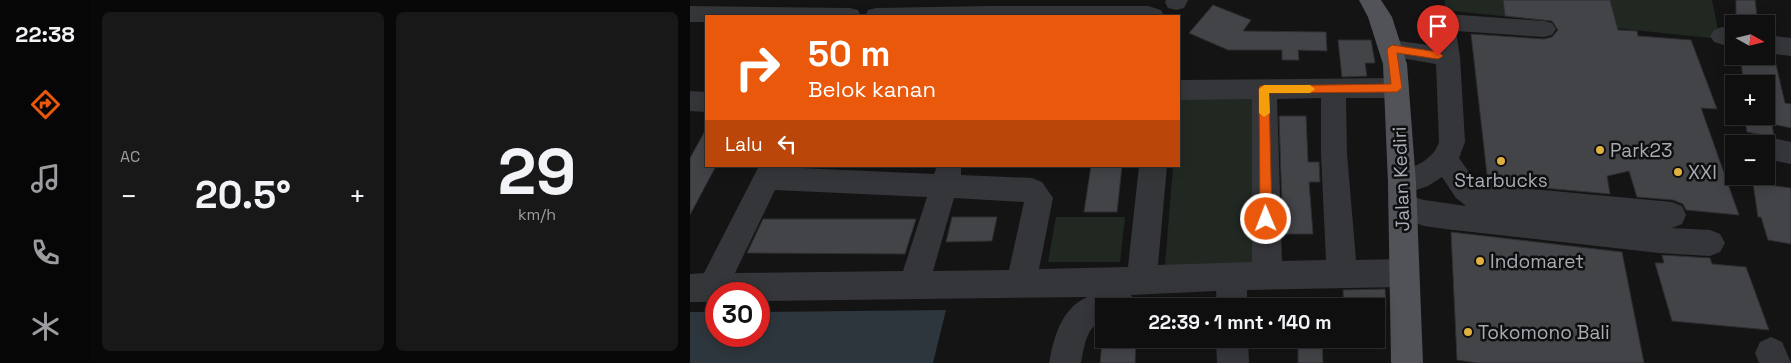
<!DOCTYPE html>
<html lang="id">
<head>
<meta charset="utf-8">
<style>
	body { margin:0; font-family:"Space Grotesk",sans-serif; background:#181819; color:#f1f3f6; height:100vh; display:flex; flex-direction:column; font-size:19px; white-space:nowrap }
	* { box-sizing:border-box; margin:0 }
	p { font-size:16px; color:#9b9c9f }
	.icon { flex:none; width:28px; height:28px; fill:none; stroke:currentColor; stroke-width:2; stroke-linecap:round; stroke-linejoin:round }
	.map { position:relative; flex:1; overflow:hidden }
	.side { display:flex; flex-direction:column; gap:12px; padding:12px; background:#080809; width:600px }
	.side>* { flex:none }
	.hud { position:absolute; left:15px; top:15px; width:475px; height:152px; border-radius:0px; box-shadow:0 2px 12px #0003,0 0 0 1px #2f2f30; background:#ea580c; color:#fff; overflow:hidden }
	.needle { width:32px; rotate:98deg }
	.fabs { position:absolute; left:1035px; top:15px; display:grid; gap:10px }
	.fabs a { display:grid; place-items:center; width:50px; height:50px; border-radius:0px; background:#0f0f10; box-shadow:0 2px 12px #0003,0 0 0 1px #2f2f30; font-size:25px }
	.speed { position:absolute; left:15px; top:282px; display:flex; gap:10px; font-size:25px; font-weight:700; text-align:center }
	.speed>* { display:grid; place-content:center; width:65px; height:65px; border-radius:50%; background:#0f0f10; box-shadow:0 2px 12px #0003,0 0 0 1px #2f2f30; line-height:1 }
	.speed .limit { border:8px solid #d22; background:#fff; color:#111 }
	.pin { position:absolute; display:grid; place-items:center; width:42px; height:42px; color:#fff; margin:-51px -21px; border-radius:50% 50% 50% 0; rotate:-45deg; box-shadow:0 0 5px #0007 }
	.pin .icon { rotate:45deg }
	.me { position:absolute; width:55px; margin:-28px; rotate:359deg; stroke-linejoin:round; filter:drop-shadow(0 0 4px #0008) }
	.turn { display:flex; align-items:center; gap:18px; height:105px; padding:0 20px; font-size:22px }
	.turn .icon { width:65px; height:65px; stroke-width:2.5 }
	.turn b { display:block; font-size:35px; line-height:42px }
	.then { display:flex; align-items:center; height:48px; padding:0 20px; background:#0003; gap:10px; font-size:19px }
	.big { font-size:38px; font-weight:700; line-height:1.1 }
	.side .card { flex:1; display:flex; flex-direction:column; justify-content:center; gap:8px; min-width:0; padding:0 18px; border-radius:8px; background:#181819 }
	.side .dial { align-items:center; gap:0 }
	.dial b { font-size:65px; line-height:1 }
	.heat { display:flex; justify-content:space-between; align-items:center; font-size:28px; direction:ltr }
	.side .tiles { flex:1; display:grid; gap:12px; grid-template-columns:repeat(2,1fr) }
	.trip { position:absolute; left:405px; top:298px; width:290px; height:50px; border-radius:0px; background:#0f0f10; box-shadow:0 2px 12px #0003,0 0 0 1px #2f2f30; font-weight:700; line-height:50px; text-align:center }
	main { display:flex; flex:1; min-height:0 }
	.dock { display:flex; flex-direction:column; width:90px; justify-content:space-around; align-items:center; background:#060606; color:#9b9c9f }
	.dock .icon { width:35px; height:35px }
	.dock .selected { color:#ea580c }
	.dock b { font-size:22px; color:#f1f3f6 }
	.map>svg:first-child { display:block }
</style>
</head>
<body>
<main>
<nav class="dock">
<b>22:38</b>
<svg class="icon selected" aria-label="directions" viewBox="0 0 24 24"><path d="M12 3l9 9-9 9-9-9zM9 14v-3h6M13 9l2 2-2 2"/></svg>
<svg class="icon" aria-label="music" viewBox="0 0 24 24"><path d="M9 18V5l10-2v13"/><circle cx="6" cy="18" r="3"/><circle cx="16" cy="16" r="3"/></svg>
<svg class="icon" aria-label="phone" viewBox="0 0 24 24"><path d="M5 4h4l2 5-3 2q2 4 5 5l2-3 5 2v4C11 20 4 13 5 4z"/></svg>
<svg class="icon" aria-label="climate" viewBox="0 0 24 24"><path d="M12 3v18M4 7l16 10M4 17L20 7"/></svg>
</nav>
<section class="side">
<div class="tiles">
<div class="card"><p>AC</p>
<div class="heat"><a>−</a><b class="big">20.5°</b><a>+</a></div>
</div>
<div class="card dial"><b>29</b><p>km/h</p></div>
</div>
</section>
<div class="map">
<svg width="1101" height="363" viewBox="0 0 1101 363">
	<rect width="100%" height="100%" fill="#141415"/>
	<!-- green -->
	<g fill="#212822">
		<path d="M755 0H1022L1030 39 754 10Z"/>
		<path d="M489 96H569L571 267 475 266 483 166H489Z"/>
		<path d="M366 217H435L430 262H358Z"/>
	</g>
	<!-- water -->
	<path fill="#2e363d" d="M256 310 243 363H0V312H26V336H69V312Z"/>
	<!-- building -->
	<g fill="#434448" stroke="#2e2e31">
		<path d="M813 0H920L928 30 947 31 948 36 1001 40 1027 109 1011 108 1049 215 996 210 993 204 983 200 947 197 939 171 917 176 920 194 798 183 781 34 854 39 862 37 868 30 862 21 815 16Z"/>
		<path d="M1046 0H1065L1068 23 1046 17Z"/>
		<path d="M523 5 561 20 553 31 636 32 637 51 608 50 609 60H592V50H538L499 33Z"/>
		<path d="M648 40H681L685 63H675L677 76 652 77Z"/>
		<path d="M1076 55 1084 56 1095 103 1101 104V128L1082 124 1084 137 1057 132 1054 116H1076V84H1054L1050 56Z"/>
		<path d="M589 116H616L618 162H629L630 182H619L623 234H593Z"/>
		<path d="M16 129V166H26L0 215V158Z"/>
		<path d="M401 166H432L427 212H394Z"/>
		<path d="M1063 183 1101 188V244L1078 240 1071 217H1068Z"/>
		<path d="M262 217H307L302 241 256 242Z"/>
		<path d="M73 219H226L215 254 57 253Z"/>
		<path d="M761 232 932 252 954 363H787L767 360Z"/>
		<path d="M972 255 1020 258 1022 264 1056 267 1079 330 982 321 965 263H974Z"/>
		<path d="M695 289 696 306H654L653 290Z"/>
		<path d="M608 339H632L633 363H608Z"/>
		<path d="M446 341 445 363H410L412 342Z"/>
	</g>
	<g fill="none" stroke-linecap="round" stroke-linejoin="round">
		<!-- minor -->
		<g fill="#35363a" fill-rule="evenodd">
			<path d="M476 0H498L494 8 486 10 478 8 475 2Z"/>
			<path d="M0 6 160 8 168 10 171 16H16V22H0Z"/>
			<path d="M299 6H458L471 10 474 16H175L178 10 186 8Z"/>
			<path d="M757 14 854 21 862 23 866 29 862 35 854 37 766 31 770 57 775 142 769 158 786 182 789 184 982 202 992 206 996 215 992 224 982 228 1020 230 1030 234 1035 243 1030 252 1020 256 969 253 755 229 734 226 702 215 698 206 702 197 710 194 702 191 698 183 702 175C720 168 743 162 749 142L746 64 694 55 690 49 694 43 702 40 745 46 742 26 749 16ZM752 177 766 198 776 206 734 200 714 194 738 186Z"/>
			<path d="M1032 27 1044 30V48L1024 42 1020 36 1024 30Z"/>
			<path d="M1076 35 1101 38V56L1076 53Z"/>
			<path d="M707 78 716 81 719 88 716 95 707 98H656L657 154 666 260 714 259 725 263 729 273 725 283 714 287 557 290V306H527L526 291 441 295 447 306H414V321C396 325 394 348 391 363H359C364 337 371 309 397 297L69 301V294H26V302H0V274L14 273 69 166 244 174 247 166H271V175L342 178 352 182 363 198 349 269 438 267 449 166H477L468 265 562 262V99L489 100V80ZM631 98V154L636 260 592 261 587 99ZM85 190 237 197 213 271 45 273ZM264 198 334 202 319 270 243 271Z"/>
			<path d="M0 91 16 92V112L0 111Z"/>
			<path d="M1077 137 1101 142V164L1076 159V144H1066L1068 140Z"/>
			<path d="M1081 337 1092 342 1101 363H1069L1065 353 1070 342Z"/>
			<path d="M526 339H558L559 363H527Z"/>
		</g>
		<!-- major -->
		<path fill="#525359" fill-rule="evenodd" d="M669 0H691L702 17 717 64 726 183 733 363H701L698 183 693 64 678 17Z"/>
	</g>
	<!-- route -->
	<path fill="#ea580c" stroke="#983908" d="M702 45 748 52 753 56 748 59 707 53 712 88 707 92 579 93 582 219 580 223 576 225 572 223 570 219 569 89 570 86 701 84 697 49Z"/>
	<!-- slow -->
	<path fill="#f59e0b" d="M574 85H620L625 89 620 93H579L580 113 574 117 569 113V89Z"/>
	<!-- markers -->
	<g fill="#e0b141" stroke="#0f0f10" stroke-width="2">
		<circle cx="910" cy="150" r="5"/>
		<circle cx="811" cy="161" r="5"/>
		<circle cx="988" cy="172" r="5"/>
		<circle cx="790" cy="261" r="5"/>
		<circle cx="778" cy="332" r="5"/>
	</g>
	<g text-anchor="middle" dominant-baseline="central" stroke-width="5" stroke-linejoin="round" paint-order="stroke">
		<!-- poi labels -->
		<g font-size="19" fill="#a7abb4" stroke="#0f0f10" text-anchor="start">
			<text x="920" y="150">Park23</text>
			<text x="998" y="172">XXI</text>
			<text x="811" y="180" text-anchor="middle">Starbucks</text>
			<text x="800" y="261">Indomaret</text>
			<text x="788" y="332">Tokomono Bali</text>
		</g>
		<!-- street labels -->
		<g font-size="19" fill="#a7abb4" stroke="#0f0f10">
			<text transform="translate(711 179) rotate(-92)">Jalan Kediri</text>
		</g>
	</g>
</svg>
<div class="fabs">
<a><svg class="needle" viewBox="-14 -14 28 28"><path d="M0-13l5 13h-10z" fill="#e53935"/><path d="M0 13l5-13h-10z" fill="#9b9c9f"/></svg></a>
<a>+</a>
<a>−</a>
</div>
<div class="speed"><div class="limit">30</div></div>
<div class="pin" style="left:748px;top:56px;background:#d93025"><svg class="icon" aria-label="arrive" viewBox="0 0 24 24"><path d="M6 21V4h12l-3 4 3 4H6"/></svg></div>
<svg class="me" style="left:576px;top:219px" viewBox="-20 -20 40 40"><circle r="17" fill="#ea580c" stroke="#fff" stroke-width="3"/><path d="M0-11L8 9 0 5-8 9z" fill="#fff"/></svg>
<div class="trip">22:39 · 1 mnt · 140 m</div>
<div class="hud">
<div class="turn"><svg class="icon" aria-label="right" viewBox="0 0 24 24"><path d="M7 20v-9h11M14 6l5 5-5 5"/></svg><div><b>50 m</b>Belok kanan</div></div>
<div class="then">Lalu<svg class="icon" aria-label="left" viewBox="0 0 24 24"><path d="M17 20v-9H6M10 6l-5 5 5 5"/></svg></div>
</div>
</div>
</main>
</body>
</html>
